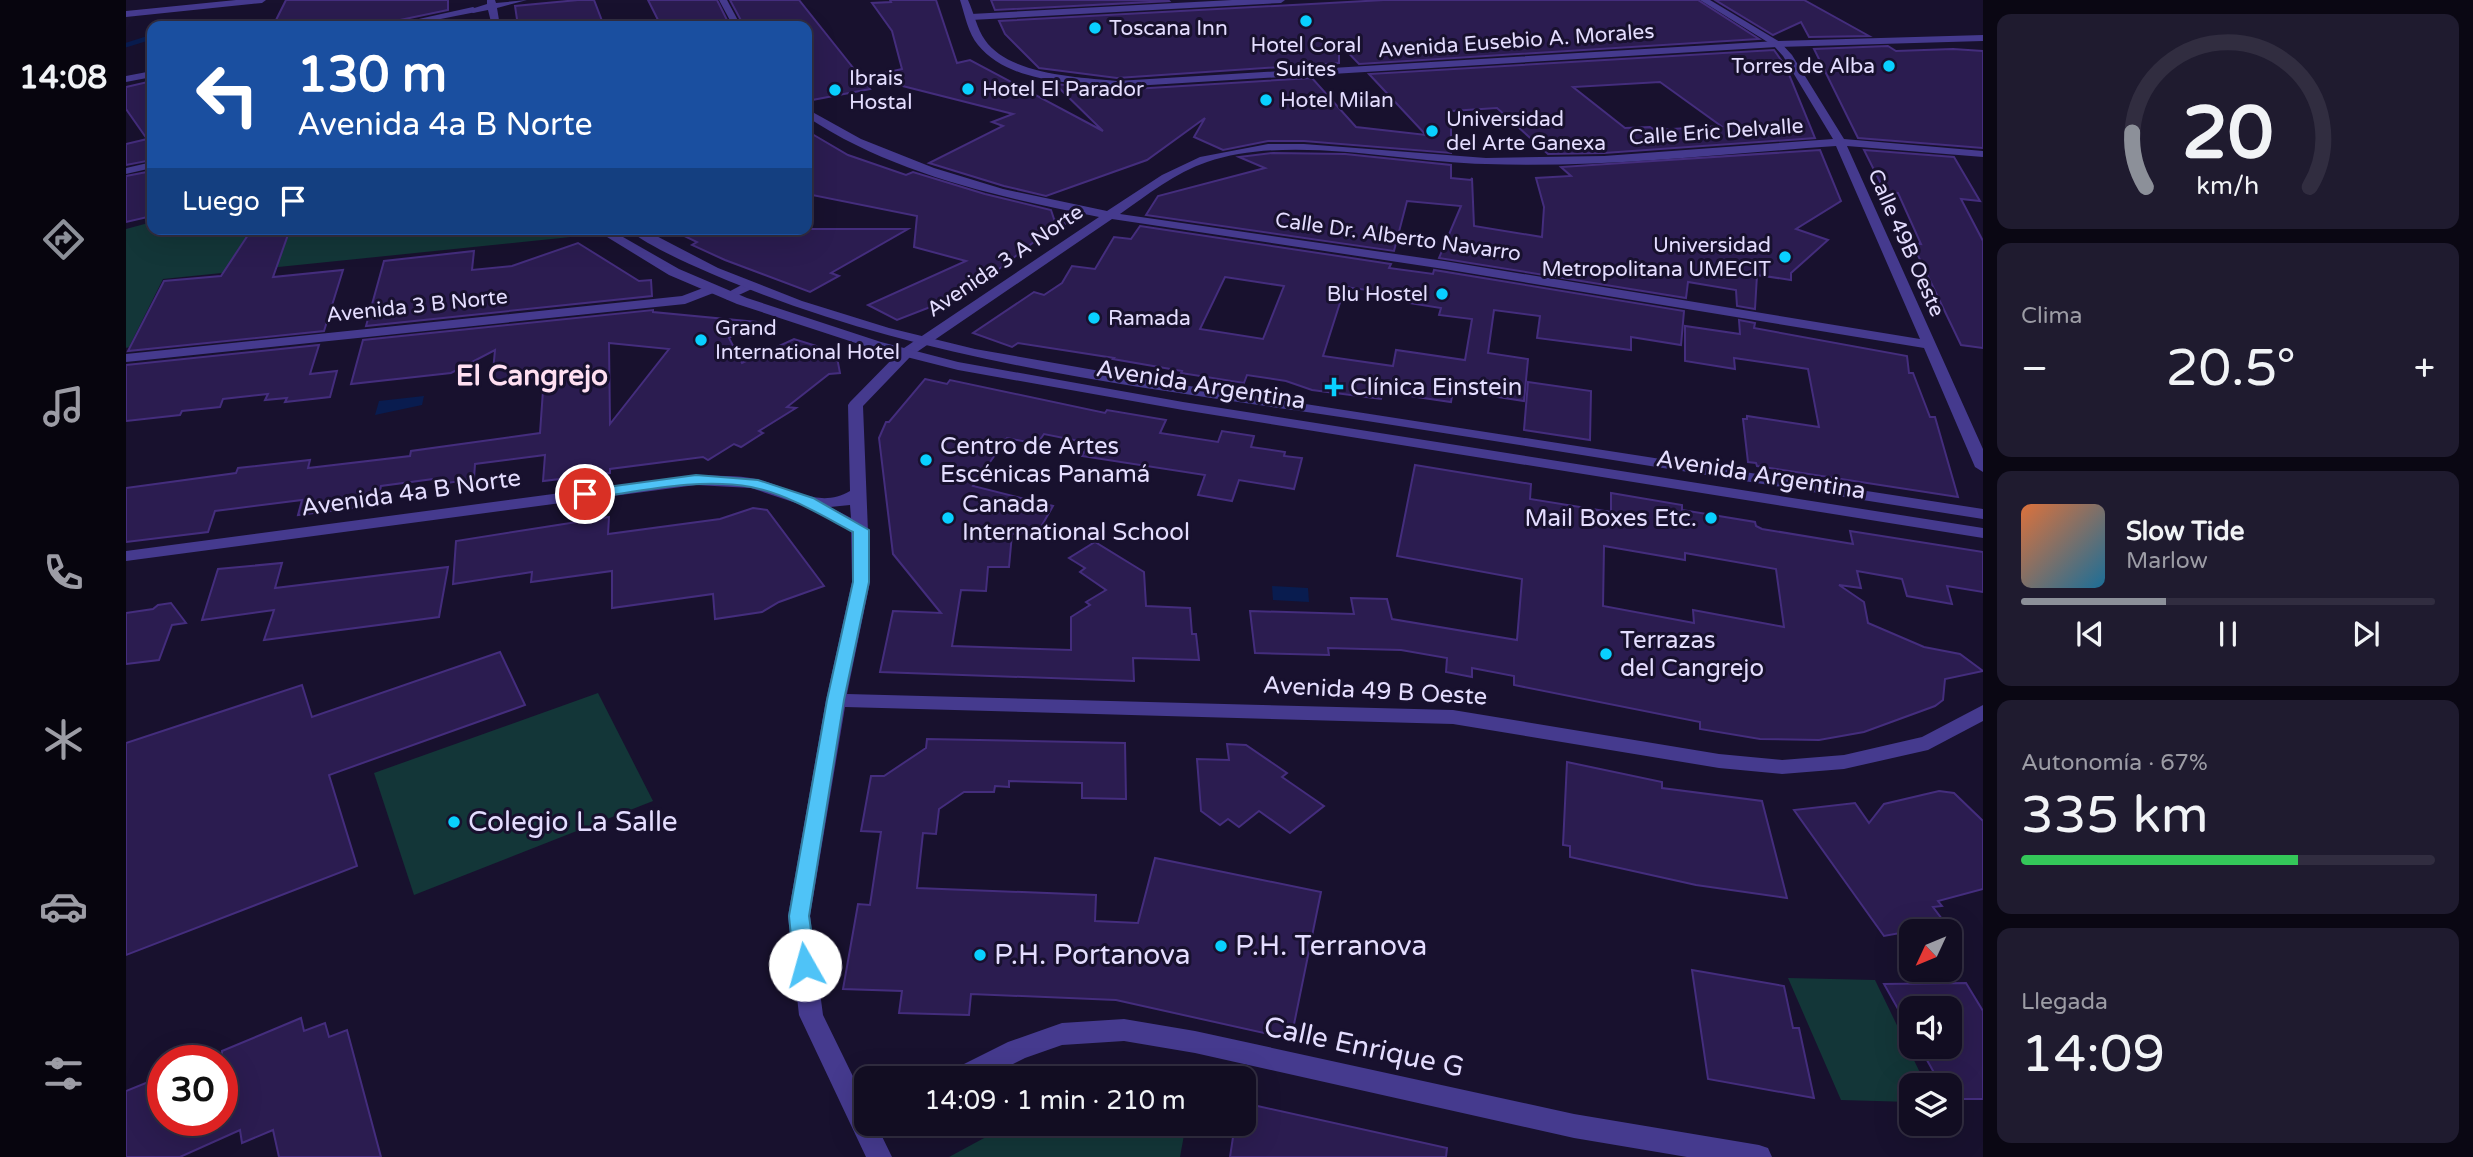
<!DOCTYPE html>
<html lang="es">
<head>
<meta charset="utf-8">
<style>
	body { margin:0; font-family:"Varela Round",sans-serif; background:#1f1b2f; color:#f1f3f6; height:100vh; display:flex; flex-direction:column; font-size:26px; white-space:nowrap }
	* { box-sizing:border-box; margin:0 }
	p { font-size:23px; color:#9c9ca5 }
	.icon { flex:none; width:38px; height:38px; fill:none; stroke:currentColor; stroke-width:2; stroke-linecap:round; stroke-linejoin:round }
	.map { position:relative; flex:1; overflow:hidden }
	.details { display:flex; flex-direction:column; gap:14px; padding:14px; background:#0a0713; width:490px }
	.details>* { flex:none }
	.hud { position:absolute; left:21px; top:21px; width:665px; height:214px; border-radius:14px; box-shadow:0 7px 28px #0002,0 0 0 2px #312d40; background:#1a4fa0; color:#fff; overflow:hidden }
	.needle { width:46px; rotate:226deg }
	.fabs { position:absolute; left:1773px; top:919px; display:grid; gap:14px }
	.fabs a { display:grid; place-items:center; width:63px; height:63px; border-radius:14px; background:#120d22; box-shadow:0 7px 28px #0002,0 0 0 2px #312d40; font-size:35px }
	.speed { position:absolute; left:21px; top:1045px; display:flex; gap:14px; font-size:35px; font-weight:700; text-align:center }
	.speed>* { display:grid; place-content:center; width:91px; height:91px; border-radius:50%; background:#120d22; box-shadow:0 7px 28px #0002,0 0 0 2px #312d40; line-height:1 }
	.speed .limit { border:10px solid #d22; background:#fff; color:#111 }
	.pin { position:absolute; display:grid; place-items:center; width:60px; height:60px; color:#fff; margin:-30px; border:4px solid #fff; border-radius:50%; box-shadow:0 2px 7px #0007 }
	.me { position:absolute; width:77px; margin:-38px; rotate:353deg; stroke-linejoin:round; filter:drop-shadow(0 0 5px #0008) }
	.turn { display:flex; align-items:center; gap:24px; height:147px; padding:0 35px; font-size:32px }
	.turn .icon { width:91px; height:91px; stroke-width:2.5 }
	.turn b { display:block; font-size:49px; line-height:60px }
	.then { display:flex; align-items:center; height:66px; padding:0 35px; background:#0003; gap:14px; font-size:26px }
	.big { font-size:52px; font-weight:600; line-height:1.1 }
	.details .widget { flex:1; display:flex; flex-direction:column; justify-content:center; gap:10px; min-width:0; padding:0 24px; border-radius:14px; background:#1f1b2f }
	.details .dial { align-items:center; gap:0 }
	.dial svg { height:182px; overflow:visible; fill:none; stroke:#312d40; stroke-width:7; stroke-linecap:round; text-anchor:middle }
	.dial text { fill:#f1f3f6; stroke:none }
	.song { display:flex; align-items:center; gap:21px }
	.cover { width:84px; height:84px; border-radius:10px; background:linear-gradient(135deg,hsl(20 70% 55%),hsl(200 70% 35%)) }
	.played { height:7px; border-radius:4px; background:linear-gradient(90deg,#8c9099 35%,#312d40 35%) }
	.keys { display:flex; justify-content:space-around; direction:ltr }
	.heat { display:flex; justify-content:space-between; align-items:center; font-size:38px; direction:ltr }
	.charge { height:10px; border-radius:5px; background:linear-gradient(90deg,#34c759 67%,#312d40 0) }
	.trip { position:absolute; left:728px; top:1066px; width:402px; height:70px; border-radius:14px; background:#120d22; box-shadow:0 7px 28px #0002,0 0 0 2px #312d40; font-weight:600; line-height:70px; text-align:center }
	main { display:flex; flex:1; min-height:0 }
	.tab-bar { display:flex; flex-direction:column; width:126px; justify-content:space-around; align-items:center; background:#07050e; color:#9c9ca5 }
	.tab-bar .icon { width:49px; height:49px }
	.tab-bar .on { color:#8c9099 }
	.tab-bar b { font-size:32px; color:#f1f3f6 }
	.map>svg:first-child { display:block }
</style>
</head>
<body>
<main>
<nav class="tab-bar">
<b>14:08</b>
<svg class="icon on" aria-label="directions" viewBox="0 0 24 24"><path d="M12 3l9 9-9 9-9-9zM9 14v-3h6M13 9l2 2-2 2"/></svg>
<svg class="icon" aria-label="music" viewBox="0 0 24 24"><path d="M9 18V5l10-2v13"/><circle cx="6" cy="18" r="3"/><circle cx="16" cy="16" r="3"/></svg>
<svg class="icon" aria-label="phone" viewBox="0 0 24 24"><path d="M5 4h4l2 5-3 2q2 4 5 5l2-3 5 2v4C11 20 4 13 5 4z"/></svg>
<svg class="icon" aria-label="climate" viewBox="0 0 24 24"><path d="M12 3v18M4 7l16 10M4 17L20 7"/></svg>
<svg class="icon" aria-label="car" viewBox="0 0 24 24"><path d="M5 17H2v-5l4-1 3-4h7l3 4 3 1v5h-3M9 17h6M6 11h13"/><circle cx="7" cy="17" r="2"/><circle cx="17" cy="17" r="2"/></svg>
<svg class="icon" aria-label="filters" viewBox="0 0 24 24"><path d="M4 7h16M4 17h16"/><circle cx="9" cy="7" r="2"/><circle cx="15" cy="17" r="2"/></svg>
</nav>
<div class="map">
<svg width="1857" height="1157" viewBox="0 0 1857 1157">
	<rect width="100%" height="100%" fill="#18112e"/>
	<!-- green -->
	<g fill="#133638">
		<path d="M26 222V229H445L454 236 37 279 3 347 0 348V229Z"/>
		<path d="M472 693 527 801 288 895 248 773Z"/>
		<path d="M1662 978 1749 980 1800 1085H1785V1102L1715 1100Z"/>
		<path d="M884 1124H1060L1054 1157H823Z"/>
	</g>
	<!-- water -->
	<g fill="#091c4f">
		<path d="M298 396 296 405 249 415 253 401Z"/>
		<path d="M1146 586 1182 588 1183 602 1147 600Z"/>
	</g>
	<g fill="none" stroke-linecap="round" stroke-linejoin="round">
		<!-- stream -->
		<g stroke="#091c4f" stroke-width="4.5">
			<path d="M66 26 75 24"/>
			<path d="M0 45 26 37"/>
		</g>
	</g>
	<!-- building -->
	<g fill="#2b1c50" stroke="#442d7d" stroke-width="2" fill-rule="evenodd">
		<path d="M160 0H322V10L260 23 258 26H147Z"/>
		<path d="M452 0H468L478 26H392L389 6Z"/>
		<path d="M522 0H591L604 26H535Z"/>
		<path d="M604 0H673L744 89 681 101V26H618Z"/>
		<path d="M764 0H810L831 63 844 60 977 131 929 84 991 90 1186 78 1230 127 1300 135 1243 74 1648 50 1660 67 1689 138 1478 153 1422 154 1371 108 1325 111V153L1178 141H1142L1097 150 1068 137 1079 118 1021 160 920 196 878 186 803 163 877 126 866 122 887 114 741 77 776 69 766 31 746 3 765 2ZM1534 82 1595 126 1529 130 1524 127 1499 128 1447 87Z"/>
		<path d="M865 0H1042L1043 1 869 10Z"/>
		<path d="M1258 0H1572L1633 39 1233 64 1213 43V63L991 78 913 68 879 34 873 21Z"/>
		<path d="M1589 0H1678L1743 36 1683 37 1675 22 1647 35Z"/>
		<path d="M1762 46 1770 51 1827 49 1857 51V148L1732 138 1688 49Z"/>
		<path d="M26 81V160L0 165V144L21 139 0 109V87Z"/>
		<path d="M681 131 722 155 780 175 787 172 859 194 925 210 928 219 940 223 919 239 913 238 873 269 812 304 771 320 742 305 840 261 788 247 791 216 681 194Z"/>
		<path d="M1694 150 1715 201 1670 229 1702 240 1665 273V280L1631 275 1629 309 1611 306 1610 290 1562 282 1560 298 1313 258 1335 206 1281 201 1268 251 1020 215 1032 196 1139 168 1113 157 1147 153 1219 154 1325 165V178L1345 180 1346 178 1348 226 1416 237 1418 207 1410 178 1445 176 1435 167Z"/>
		<path d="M1738 150 1828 157 1854 201 1835 199 1857 241V348L1835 345 1786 243 1795 244 1772 193 1759 192Z"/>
		<path d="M26 171V216L0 222V176Z"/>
		<path d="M1014 226 1265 264 1263 268 1307 274 1308 270 1558 311 1555 345 1505 337V350L1411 338 1414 316 1368 310 1362 353 1402 359 1398 401 1327 390 1325 402 1257 392 1255 399 1186 390 1160 381 1121 375 1118 383 1055 373 1056 371 987 359 988 358 892 343 886 347 847 333 908 292 918 295 936 283 946 266 969 269 988 237 1005 239ZM1099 277 1158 286 1137 339 1074 329ZM1219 287 1285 296 1283 303 1315 308 1313 315 1346 319 1339 360 1270 350 1267 366 1197 356Z"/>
		<path d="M126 229H164L147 277 217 270 198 331 2 351 38 281 95 276Z"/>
		<path d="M544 229H782L705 273 713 276 684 292 599 260 566 245 571 242Z"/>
		<path d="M452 243 513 281 525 280 526 296 240 326 258 261 348 251 346 270 386 266Z"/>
		<path d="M527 310V312L631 322 603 338 616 363 668 339 710 352 714 373 703 374 661 407 670 408 633 431 637 433 615 447 608 444 582 460 577 457 484 469V473L417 481 419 455 349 464 348 479 314 484 315 478 255 486 251 505 172 515 176 500 89 511 82 532 0 542V488L110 473 112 468 184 460 182 468 284 456 285 451 414 433 418 376 366 382 369 350 325 373 225 384 237 340ZM483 343 543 349 484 424Z"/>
		<path d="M1613 320 1629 323 1628 328 1781 356 1783 373H1787L1804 417H1809L1832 497 1631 466 1630 463 1622 462 1617 419H1621V416L1693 427 1682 369 1608 358 1609 369 1559 361V326L1614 334Z"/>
		<path d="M193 345 184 374 211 371 204 397 159 402 161 398 139 400 142 394 97 399 94 407 56 411 54 415 0 421V365Z"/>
		<path d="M799 379 821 384 824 380 979 413 981 410 1040 420 1034 433 1092 442 1096 431 1128 436 1125 447 1159 452 1158 456 1176 458 1168 489 1113 480 1106 501 1072 495 1079 475 956 456 963 443 918 434 911 444 881 438 847 486 927 506 912 532 886 534 883 567H862L860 591 835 590 826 646 945 650V617L964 605 960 602 980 590 954 572 959 568 943 558 969 542 1018 572 1020 606 1064 608 1066 634H1070L1073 660 1007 658 1008 681 754 672 767 611 815 613 767 554 753 438 760 422H763Z"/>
		<path d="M1402 382 1465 391 1464 440 1398 430Z"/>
		<path d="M1289 465 1405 484 1404 499 1485 512V493L1556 505V510L1629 522 1630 526 1636 529 1727 544 1724 531 1857 552V592L1821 586 1826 604 1781 596 1776 579 1731 571 1735 588 1713 585 1738 602 1742 623 1798 647 1834 654 1857 671 1819 679 1817 700 1809 706 1738 732 1693 740 1634 739 1574 729V722L1388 685V676L1346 668V677L1320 672 1321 658 1275 650 1202 648 1203 655 1129 653 1124 611 1228 614 1225 598 1261 599 1266 619 1391 640 1396 579 1271 556ZM1478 546 1559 560V553L1650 569 1658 627 1567 610 1568 623 1477 606Z"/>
		<path d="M627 508 641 510 698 586 653 602 636 612 589 619 587 594 486 608V571L405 582 406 572 327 584 330 541 483 517 482 534 594 519Z"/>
		<path d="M156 563 149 588 322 567 313 617 138 640 148 610 76 620 92 569Z"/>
		<path d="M45 603 60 623 46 625 33 660 0 664V613L27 609 32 605Z"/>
		<path d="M374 652 399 705 203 775 231 866 0 955V743L176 685 186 717Z"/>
		<path d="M801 739 999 743 1000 799 956 798V783L883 781V787L869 786 868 792H838L813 809 810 834 797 833 791 888 970 895 969 921 1012 923 1029 858 1195 892 1165 1039 990 1000 845 994 843 1015 773 1013 776 991 717 989 732 904 744 905 755 832 735 831 745 776H758L800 748Z"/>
		<path d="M1101 744 1120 745 1161 773 1156 777 1198 806 1164 833 1133 811 1113 827 1102 819 1094 825 1075 811 1071 759 1103 760Z"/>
		<path d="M1441 762 1536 782V788L1636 801 1661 898 1570 885 1444 857V846L1437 845Z"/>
		<path d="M1813 791 1828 793 1857 821V889L1812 901 1816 906 1807 907 1825 931H1785L1758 936 1668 810 1729 803 1743 823 1758 804Z"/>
		<path d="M1566 970 1658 986 1667 1028H1673L1688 1098 1582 1079Z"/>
		<path d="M1840 983 1857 1011V1099H1824V1085H1815L1793 1046H1824V1008H1785V1032L1758 984Z"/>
		<path d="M175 1018 178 1031 199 1023 203 1037 221 1030 255 1157H153L147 1130 116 1143 114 1130 54 1157H0V1091L37 1076V1120H96V1051Z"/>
		<path d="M1118 1103 1321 1148 1320 1157H1104L1109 1124H1118Z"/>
	</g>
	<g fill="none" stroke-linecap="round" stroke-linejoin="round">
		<!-- minor -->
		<g fill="#453a8e" fill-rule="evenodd">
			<path d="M110 0H140L136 3 0 17V11Z"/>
			<path d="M593 0H601L615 26H607Z"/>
			<path d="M1106 0H1159L1155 3 845 20 840 17 845 14Z"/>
			<path d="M1574 0H1584L1654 42 1666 55 1718 139 1857 151V157L1721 146 1857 449V472L1849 467 1798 348 1318 269 986 219 785 356 737 406 744 582 721 694 1327 710 1593 754 1656 760 1718 755 1796 737 1857 705V721L1802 750 1718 769 1656 774 1593 768 1327 724 719 707 684 916 697 1015 740 1103V1124H750L766 1157H740L673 1015 662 916 700 700 726 582 725 531 676 505 625 488 570 485 0 561V551L570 475C589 476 611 475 630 479 661 486 693 510 724 491L722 405 724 402 775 350 973 217C873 197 767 174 681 117V109L735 139 808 168 877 189 981 211 1036 175 1074 157 1142 144H1178L1360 158 1478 156 1707 139 1657 56 1648 46ZM1710 146 1794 339 1318 261 994 214C1021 195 1049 173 1081 162 1163 134 1274 162 1360 164 1477 168 1594 154 1710 146ZM724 505 725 518 704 507Z"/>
			<path d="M347 7 352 10 350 12 279 26H261Z"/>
			<path d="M26 71V77L0 82V76Z"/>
			<path d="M26 162V168L0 174V168Z"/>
			<path d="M623 281 630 285 628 288 602 300 595 296Z"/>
			<path d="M585 285 590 286V292L559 304 0 362V354L556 296Z"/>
			<path d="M998 1019 1069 1031 1448 1114 1633 1145 1642 1148 1646 1157H1561L1448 1138 1069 1053 998 1041 936 1045 899 1058 859 1078H823L826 1070 882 1042 936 1023Z"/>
		</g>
		<!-- tertiary -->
		<g fill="#453a8e" fill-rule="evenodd">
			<path d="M361 0H369L370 3 401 0 371 8 374 26H366L362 10 347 13 342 10 361 4Z"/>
			<path d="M834 0H842C848 13 851 29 859 40 883 75 953 77 991 81L1651 41 1857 35V41L1651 47 991 87C947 83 883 83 852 45 842 33 839 15 834 0Z"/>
			<path d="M468 229H483L553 269 621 298 755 342 832 362 1057 402 1857 528V538L1057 410 832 370 745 348 611 304 543 275Z"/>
			<path d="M501 229H517L592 268 676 301 763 328 849 349 1031 381 1857 509V519C1652 487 1447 453 1241 421 1032 389 818 367 620 288 586 274 529 251 501 229Z"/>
		</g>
	</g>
	<!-- route -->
	<path fill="#4fc3f7" stroke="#337fa1" stroke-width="2" d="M570 475 632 480 687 498 743 530V582L718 700 683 916 690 965 686 971 679 974 672 971 668 965 663 916 701 700 727 582V532C695 515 661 494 625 487 571 477 512 492 459 499L452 494 459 490Z"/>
	<!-- markers -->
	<g fill="#09d0ff" stroke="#18112e" stroke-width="2.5">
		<circle cx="1180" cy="21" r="7"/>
		<circle cx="969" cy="28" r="7"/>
		<circle cx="1763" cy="66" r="7"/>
		<circle cx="842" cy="89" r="7"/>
		<circle cx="709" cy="90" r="7"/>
		<circle cx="1140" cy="100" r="7"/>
		<circle cx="1306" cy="131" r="7"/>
		<circle cx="1659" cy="257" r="7"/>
		<circle cx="1316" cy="294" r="7"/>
		<circle cx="968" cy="318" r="7"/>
		<circle cx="575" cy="340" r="7"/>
		<path d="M1204.5 376.5h7v7h7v7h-7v7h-7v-7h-7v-7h7z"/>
		<circle cx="800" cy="460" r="7"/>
		<circle cx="822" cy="518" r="7"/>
		<circle cx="1585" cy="518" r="7"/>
		<circle cx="1480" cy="654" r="7"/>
		<circle cx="328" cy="822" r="7"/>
		<circle cx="1095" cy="946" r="7"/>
		<circle cx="854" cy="955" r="7"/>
	</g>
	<g text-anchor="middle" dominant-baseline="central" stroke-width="6" stroke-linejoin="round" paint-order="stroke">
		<!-- far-poi labels -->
		<g font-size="21" fill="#e4ddff" stroke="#18112e" text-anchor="start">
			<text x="983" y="28">Toscana Inn</text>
			<text x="1180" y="45" text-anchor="middle">Hotel Coral<tspan x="1180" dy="24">Suites</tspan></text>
			<text x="1749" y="66" text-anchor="end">Torres de Alba</text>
			<text x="723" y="78">Ibrais<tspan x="723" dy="24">Hostal</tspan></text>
			<text x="856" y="89">Hotel El Parador</text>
			<text x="1154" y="100">Hotel Milan</text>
			<text x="1320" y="119">Universidad<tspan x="1320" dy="24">del Arte Ganexa</tspan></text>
			<text x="1645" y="245" text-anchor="end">Universidad<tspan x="1645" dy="24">Metropolitana UMECIT</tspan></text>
			<text x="1302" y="294" text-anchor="end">Blu Hostel</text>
			<text x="982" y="318">Ramada</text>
			<text x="589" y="328">Grand<tspan x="589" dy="24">International Hotel</tspan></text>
		</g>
		<!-- far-street labels -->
		<g font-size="21" fill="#e4ddff" stroke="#18112e">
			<text transform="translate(1390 41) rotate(-4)">Avenida Eusebio A. Morales</text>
			<text transform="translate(1590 132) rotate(-4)">Calle Eric Delvalle</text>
			<text transform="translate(1272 237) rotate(8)">Calle Dr. Alberto Navarro</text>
			<text transform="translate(1780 243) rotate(66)">Calle 49B Oeste</text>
			<text transform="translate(879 261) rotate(-34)">Avenida 3 A Norte</text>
			<text transform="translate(291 306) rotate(-6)">Avenida 3 B Norte</text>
		</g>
		<!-- street labels -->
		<g font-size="24" fill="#e4ddff" stroke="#18112e">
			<text transform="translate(1075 385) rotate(9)">Avenida Argentina</text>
			<text transform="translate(1635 475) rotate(9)">Avenida Argentina</text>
			<text transform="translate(285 493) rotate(-8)">Avenida 4a B Norte</text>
			<text transform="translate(1249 691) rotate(3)">Avenida 49 B Oeste</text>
		</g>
		<!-- poi labels -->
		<g font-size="24" fill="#e4ddff" stroke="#18112e" text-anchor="start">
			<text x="1224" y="387">Clínica Einstein</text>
			<text x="814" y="446">Centro de Artes<tspan x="814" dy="28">Escénicas Panamá</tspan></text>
			<text x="836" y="504">Canada<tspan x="836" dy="28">International School</tspan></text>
			<text x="1571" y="518" text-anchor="end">Mail Boxes Etc.</text>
			<text x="1494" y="640">Terrazas<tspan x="1494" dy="28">del Cangrejo</tspan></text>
		</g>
		<!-- quarter labels -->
		<g font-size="28" font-weight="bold" fill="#ffdff1" stroke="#18112e">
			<text x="406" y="376">El Cangrejo</text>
		</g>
		<!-- near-poi labels -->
		<g font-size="28" fill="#e4ddff" stroke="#18112e" text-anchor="start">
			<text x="342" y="822">Colegio La Salle</text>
			<text x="1109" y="946">P.H. Terranova</text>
			<text x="868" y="955">P.H. Portanova</text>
		</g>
		<!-- near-street labels -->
		<g font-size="28" fill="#e4ddff" stroke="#18112e">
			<text transform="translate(1238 1047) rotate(12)">Calle Enrique G</text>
		</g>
	</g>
</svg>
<div class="fabs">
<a><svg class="needle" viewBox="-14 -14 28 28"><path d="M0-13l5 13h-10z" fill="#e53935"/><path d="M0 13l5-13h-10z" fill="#9c9ca5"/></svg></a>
<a><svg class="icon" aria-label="sound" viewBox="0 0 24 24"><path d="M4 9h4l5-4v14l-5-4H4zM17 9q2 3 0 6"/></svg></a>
<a><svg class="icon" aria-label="layers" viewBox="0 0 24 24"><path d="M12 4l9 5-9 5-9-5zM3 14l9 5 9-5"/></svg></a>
</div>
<div class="speed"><div class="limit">30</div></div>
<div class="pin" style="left:459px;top:494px;background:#d93025"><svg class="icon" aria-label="arrive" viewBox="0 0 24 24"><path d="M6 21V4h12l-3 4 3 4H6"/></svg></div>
<svg class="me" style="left:679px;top:965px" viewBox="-20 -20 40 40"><circle r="19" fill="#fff"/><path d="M0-13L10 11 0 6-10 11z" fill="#4fc3f7"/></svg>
<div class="trip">14:09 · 1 min · 210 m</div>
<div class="hud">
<div class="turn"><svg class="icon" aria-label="left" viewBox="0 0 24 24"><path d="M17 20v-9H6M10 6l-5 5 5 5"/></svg><div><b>130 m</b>Avenida 4a B Norte</div></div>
<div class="then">Luego<svg class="icon" aria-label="arrive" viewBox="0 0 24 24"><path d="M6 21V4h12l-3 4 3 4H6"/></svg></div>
</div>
</div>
<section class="details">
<div class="widget dial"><svg viewBox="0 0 100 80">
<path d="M14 69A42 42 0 1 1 86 69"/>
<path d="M14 69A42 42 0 0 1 8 45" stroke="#8c9099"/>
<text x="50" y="56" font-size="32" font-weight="700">20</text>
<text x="50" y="72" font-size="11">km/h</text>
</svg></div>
<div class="widget"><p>Clima</p>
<div class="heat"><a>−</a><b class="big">20.5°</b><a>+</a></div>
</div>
<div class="widget">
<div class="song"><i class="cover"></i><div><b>Slow Tide</b><p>Marlow</p></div></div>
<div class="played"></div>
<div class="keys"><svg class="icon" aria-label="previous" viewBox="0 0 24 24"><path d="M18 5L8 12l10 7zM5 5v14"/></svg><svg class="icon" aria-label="pause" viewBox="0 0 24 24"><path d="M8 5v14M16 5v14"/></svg><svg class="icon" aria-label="next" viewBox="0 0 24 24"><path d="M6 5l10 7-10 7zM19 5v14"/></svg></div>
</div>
<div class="widget"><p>Autonomía · 67%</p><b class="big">335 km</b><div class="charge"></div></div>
<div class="widget"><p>Llegada</p><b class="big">14:09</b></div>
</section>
</main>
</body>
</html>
